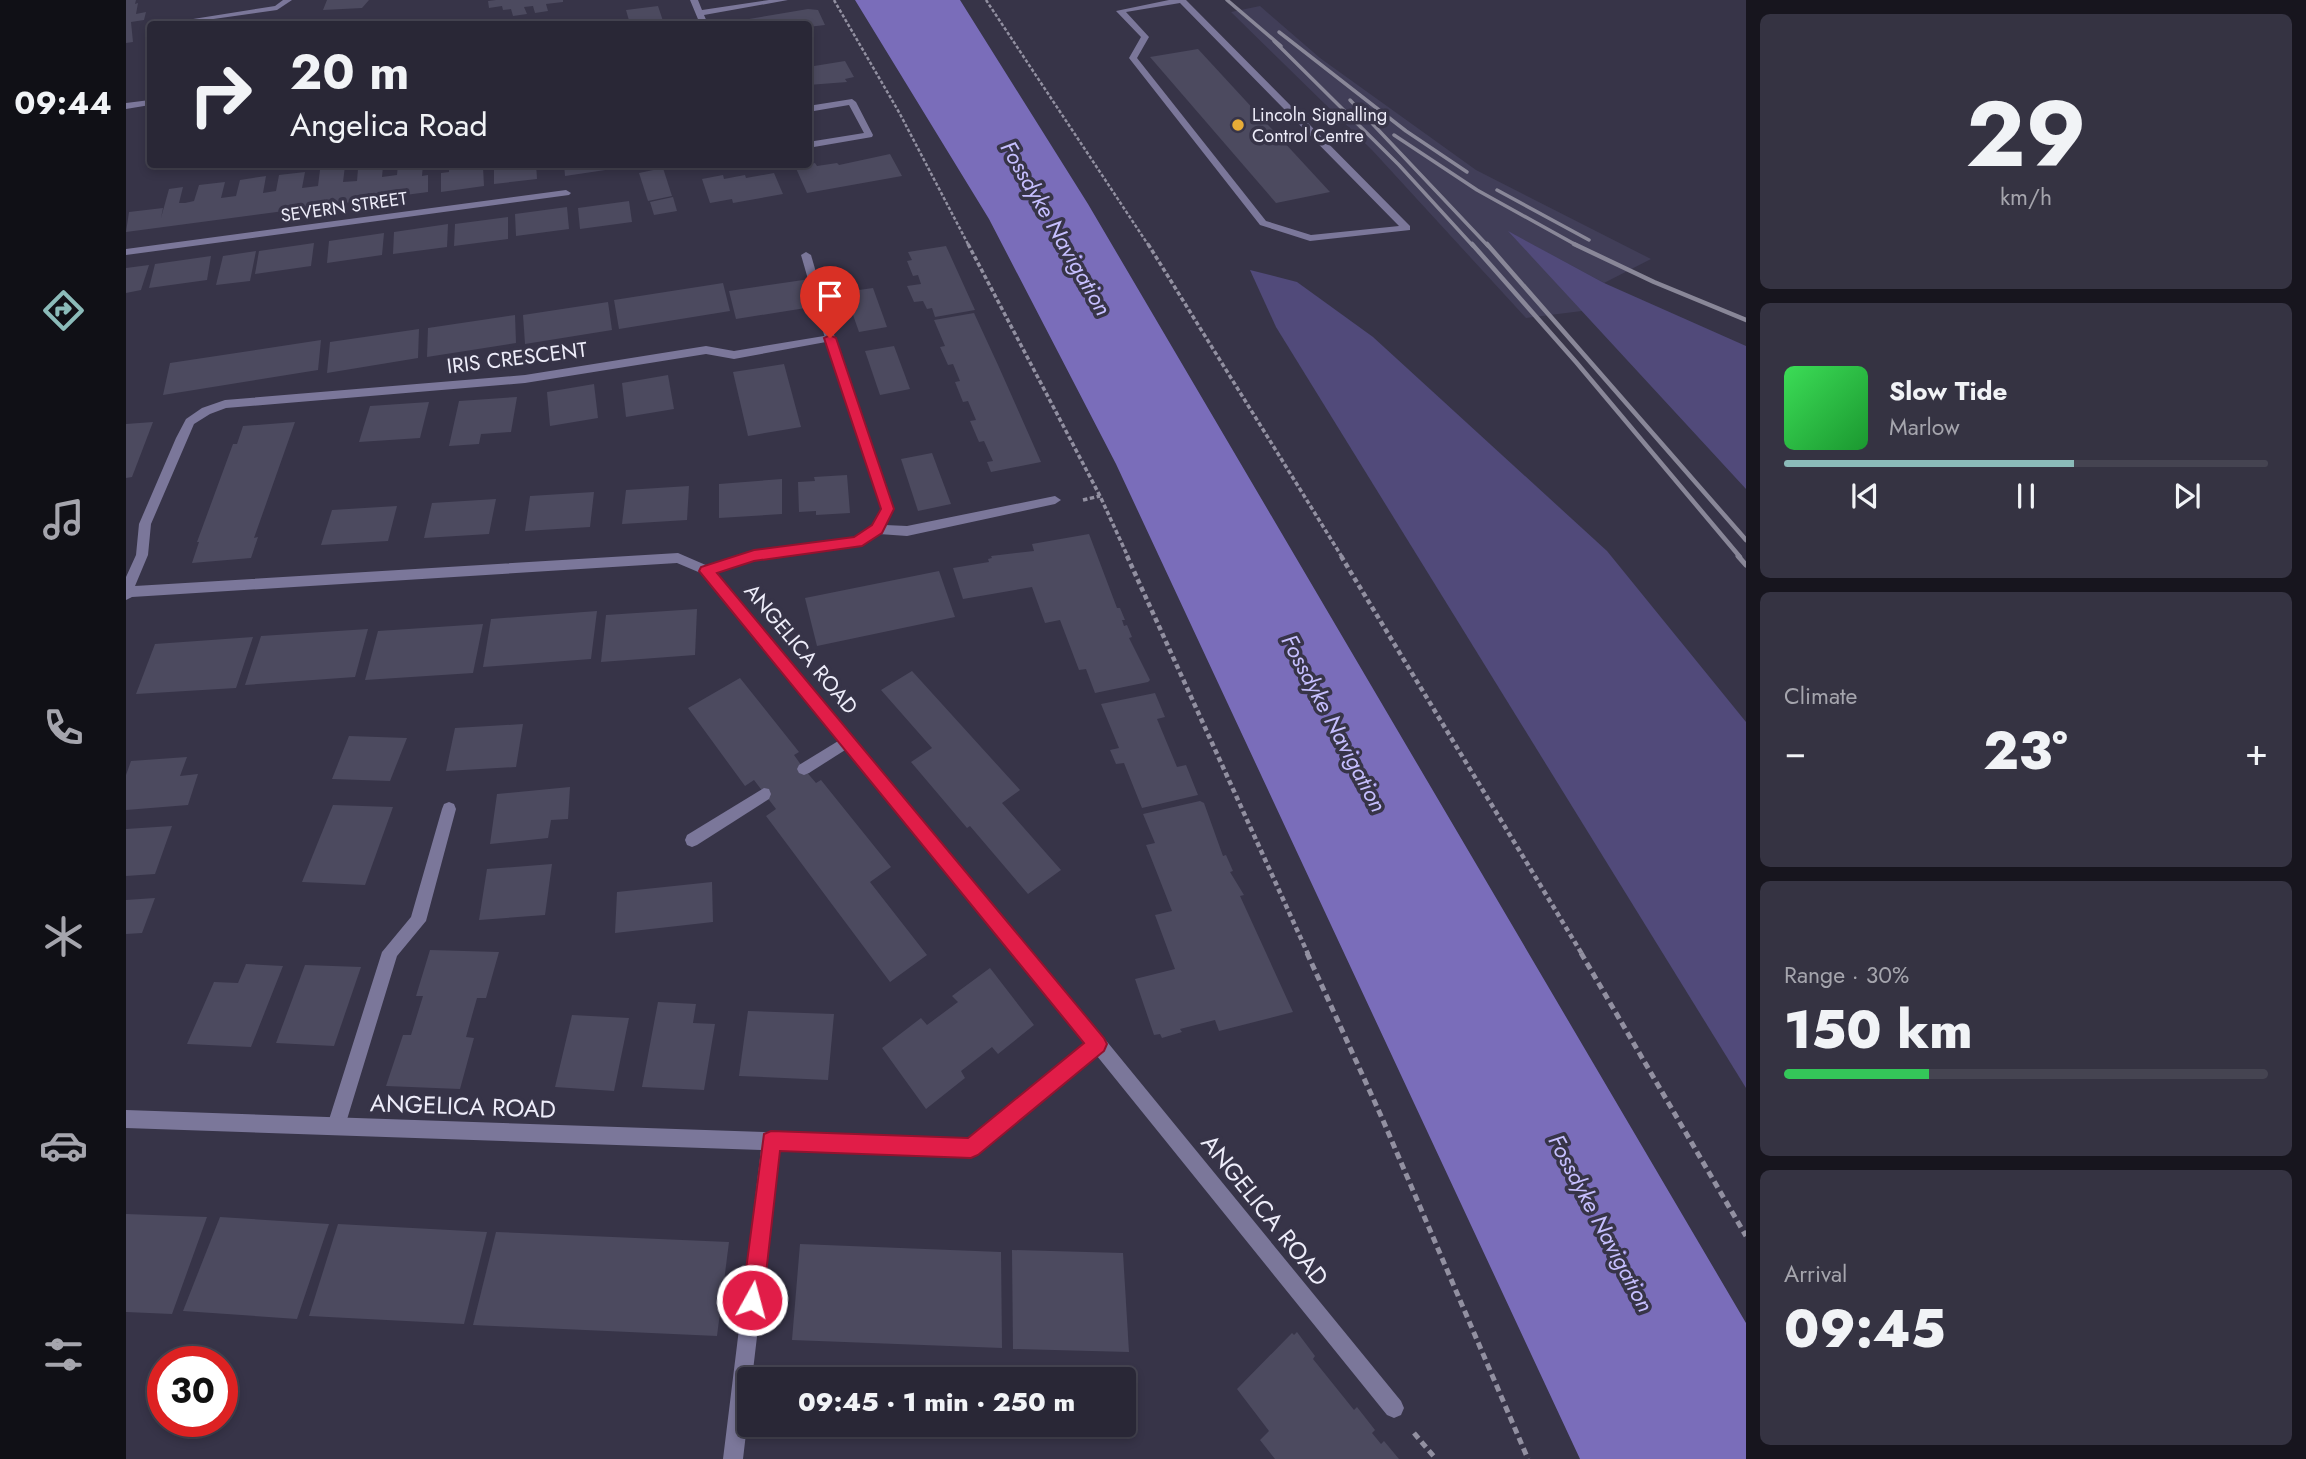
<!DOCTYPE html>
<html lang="en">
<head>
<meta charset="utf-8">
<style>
	body { margin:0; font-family:Jost,sans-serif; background:#353342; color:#f1f3f6; height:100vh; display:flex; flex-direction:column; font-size:26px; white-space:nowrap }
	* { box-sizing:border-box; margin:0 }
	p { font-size:23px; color:#a5a5ad }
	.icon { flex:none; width:38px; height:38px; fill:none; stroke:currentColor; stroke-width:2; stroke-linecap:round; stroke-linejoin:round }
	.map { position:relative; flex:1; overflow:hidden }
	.sheet { display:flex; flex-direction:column; gap:14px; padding:14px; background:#17151e; width:560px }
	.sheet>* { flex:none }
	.hud { position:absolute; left:21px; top:21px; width:665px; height:147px; border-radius:7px; box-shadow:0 4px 10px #0003,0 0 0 2px #454451; background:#292736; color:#f1f3f6; overflow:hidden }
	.speed { position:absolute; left:21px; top:1346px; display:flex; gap:14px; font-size:35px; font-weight:700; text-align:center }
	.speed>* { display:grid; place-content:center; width:91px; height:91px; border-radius:50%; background:#292736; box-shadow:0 4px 10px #0003,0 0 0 2px #454451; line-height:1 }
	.speed .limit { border:10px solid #d22; background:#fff; color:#111 }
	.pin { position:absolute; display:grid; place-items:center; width:60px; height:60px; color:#fff; margin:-72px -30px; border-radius:50% 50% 50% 0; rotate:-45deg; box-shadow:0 0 7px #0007 }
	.pin .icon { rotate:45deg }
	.me { position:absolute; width:77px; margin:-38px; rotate:7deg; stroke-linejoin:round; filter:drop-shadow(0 0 5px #0008) }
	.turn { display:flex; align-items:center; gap:24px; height:147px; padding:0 28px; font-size:32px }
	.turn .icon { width:91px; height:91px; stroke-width:2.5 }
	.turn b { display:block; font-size:49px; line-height:60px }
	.big { font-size:52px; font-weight:800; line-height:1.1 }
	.sheet .widget { flex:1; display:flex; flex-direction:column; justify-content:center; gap:10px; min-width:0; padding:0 24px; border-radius:10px; background:#353342 }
	.sheet .dial { align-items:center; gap:0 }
	.dial b { font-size:91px; line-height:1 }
	.song { display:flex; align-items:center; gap:21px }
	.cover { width:84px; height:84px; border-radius:10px; background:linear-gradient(135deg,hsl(130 70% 55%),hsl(130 70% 35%)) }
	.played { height:7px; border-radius:4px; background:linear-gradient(90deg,#8bbbb9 60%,#454451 60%) }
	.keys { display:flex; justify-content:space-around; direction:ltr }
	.heat { display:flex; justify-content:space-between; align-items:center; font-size:38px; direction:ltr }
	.charge { height:10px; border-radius:5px; background:linear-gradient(90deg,#34c759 30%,#454451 0) }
	.trip { position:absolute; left:611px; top:1367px; width:399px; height:70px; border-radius:7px; background:#292736; box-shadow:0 4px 10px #0003,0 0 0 2px #454451; font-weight:800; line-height:70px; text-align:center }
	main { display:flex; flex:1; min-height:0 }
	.tab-bar { display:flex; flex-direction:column; width:126px; justify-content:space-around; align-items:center; background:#101016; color:#a5a5ad }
	.tab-bar .icon { width:49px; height:49px }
	.tab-bar .active { color:#8bbbb9 }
	.tab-bar b { font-size:32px; color:#f1f3f6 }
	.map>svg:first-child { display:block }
</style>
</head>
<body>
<main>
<nav class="tab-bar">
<b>09:44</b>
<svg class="icon active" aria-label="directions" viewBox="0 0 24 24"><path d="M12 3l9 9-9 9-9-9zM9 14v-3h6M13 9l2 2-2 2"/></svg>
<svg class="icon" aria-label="music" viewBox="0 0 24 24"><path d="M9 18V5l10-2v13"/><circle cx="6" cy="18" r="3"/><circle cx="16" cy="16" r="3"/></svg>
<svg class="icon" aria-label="phone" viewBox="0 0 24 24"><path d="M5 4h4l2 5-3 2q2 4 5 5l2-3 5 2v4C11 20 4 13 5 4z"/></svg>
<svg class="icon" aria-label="climate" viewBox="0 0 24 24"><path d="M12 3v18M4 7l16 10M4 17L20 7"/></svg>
<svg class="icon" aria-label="car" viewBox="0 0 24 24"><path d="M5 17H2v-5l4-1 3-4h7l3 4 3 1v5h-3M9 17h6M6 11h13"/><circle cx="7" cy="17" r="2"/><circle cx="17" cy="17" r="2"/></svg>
<svg class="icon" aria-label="filters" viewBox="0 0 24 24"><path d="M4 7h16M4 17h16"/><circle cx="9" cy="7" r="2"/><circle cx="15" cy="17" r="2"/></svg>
</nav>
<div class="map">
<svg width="1620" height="1459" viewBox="0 0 1620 1459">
	<rect width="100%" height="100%" fill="#373448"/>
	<!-- built -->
	<path fill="#413e58" d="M1134 6 1194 58 1350 170 1525 259 1478 283 1385 233 1456 311 1400 318 1246 150 1105 12Z"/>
	<!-- green -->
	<g fill="#514a7a">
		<path d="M1382 231 1478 283 1620 346V489Z"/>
		<path d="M1124 270 1171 282 1247 337 1481 551 1620 722V1088L1150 327Z"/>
	</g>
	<!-- water -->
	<path fill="#7a6dba" d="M729 0H834L962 204 1620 1323V1459H1454L990 464 863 219Z"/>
	<!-- building -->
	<g fill="#4c4a5f">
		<path d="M0 0H10L9 4 12 3 10 14 20 12 18 20 5 22 7 42 0 43Z"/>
		<path d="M201 0H243L236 8 197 10Z"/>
		<path d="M370 0H437V2L420 4 422 11 409 13 407 6 398 7 401 14 387 16 385 9 377 10 376 6 363 8 362 1Z"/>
		<path d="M532 6 538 24H504L500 10Z"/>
		<path d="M682 9 692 10 699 25 682 27V24H605V22Z"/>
		<path d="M1072 49 1204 192 1150 203 1024 57Z"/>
		<path d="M719 61 728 77 719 79 721 82 682 85V67Z"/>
		<path d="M764 154 776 176 681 193 669 166 689 163 691 166 711 163 713 165Z"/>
		<path d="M272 164H297L296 176 302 175V192L0 232 3 212 37 208 35 218 43 189 57 187 53 203H59L68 201 73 185 99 182 95 198 110 196 114 180 140 176 137 193 150 191 153 175 179 172 176 188 192 186 194 170 219 166 217 182 231 181 232 169 244 168 257 166 256 177 271 175Z"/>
		<path d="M323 164H350V168L357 167 358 186 315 192V173L323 172Z"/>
		<path d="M375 164H410L411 179 368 184V165Z"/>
		<path d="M438 164H493V168L439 176Z"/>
		<path d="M537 168 546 196 522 201 513 173Z"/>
		<path d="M648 173 657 194 607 203 606 199 584 203 576 179 597 175 598 179 619 175 620 178Z"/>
		<path d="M547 197 551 211 528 215 524 202Z"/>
		<path d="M503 201 506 222 454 229 452 208Z"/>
		<path d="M441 207 443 229 390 236 389 214Z"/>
		<path d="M382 217V239L328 246 329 224Z"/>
		<path d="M322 224 321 247 267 254 268 232Z"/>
		<path d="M258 233 256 255 201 263 203 241Z"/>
		<path d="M188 243 185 266 129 274 133 251Z"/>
		<path d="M820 246 849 310 809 317 806 308 801 309 797 301 788 302 781 286 795 284 792 275 787 276 781 261 786 260 782 252Z"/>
		<path d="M130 251 124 281 90 285 97 256Z"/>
		<path d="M85 256 81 280 23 288 29 264Z"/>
		<path d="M23 265 15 290 0 293V268Z"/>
		<path d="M684 279 692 306 610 319 603 291Z"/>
		<path d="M597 283 604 311 493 329 488 300Z"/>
		<path d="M747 288 761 327 733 332 719 292Z"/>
		<path d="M482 302 486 330 399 344 397 315Z"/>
		<path d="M848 313 872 365 915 462 865 472 861 462 867 461 858 441 853 442 844 421 850 420 842 401 837 402 829 382 834 381 827 364 822 365 814 347 819 346 808 320Z"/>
		<path d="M389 315 390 343 301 357 302 328Z"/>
		<path d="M293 329 292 358 201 373 204 342Z"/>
		<path d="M195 340 192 370 37 395 44 363Z"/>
		<path d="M768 346 784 389 754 395 739 351Z"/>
		<path d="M658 364 675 427 622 436 607 372Z"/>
		<path d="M542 375 548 409 500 417 496 383Z"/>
		<path d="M468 384 472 418 424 426 421 392Z"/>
		<path d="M391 397 385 432 355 434 353 444 323 446 333 401Z"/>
		<path d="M303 402 294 438 233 442 244 406Z"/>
		<path d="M27 422 6 477 0 478V424Z"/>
		<path d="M169 422 128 538 132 537 125 558 66 563 73 542H71L107 444H111L117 426Z"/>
		<path d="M806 453 825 504 792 511 775 459Z"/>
		<path d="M721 475 724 513 690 515V511L673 512 672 482 689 481 688 477Z"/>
		<path d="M656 479V514L593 518V484Z"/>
		<path d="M563 486 561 520 496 524 500 490Z"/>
		<path d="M468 492 464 527 399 531 404 496Z"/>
		<path d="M370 499 363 534 298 538 306 503Z"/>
		<path d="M271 506 262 541 195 545 206 510Z"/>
		<path d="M963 534 991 608H994L999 620H996L998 626 1001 625 1006 637 1003 638 1024 680 1022 682 969 693 960 669 953 670 934 620 919 623 906 587 837 599 827 568 863 562 862 559 866 558 865 556 908 551 906 544Z"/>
		<path d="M813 571 829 617 691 646 679 598Z"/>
		<path d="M571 609 569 655 475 662 480 615Z"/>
		<path d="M471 611 465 659 357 667 365 619Z"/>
		<path d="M357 624 347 673 239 680 252 631Z"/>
		<path d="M242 629 229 677 119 685 135 636Z"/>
		<path d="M127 637 110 688 10 694 29 644Z"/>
		<path d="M786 671 894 790 876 803 935 870 902 894 844 826 841 828 785 762 806 748 755 690Z"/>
		<path d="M614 678 673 752 668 755 678 769 690 783 695 780 765 867 744 882 801 955 764 982 640 816 650 809 628 780 619 786 562 708Z"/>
		<path d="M1029 693 1039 717 1031 719 1051 767 1060 765 1072 795 1016 808 998 763 990 764 984 750 993 748 975 704Z"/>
		<path d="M397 724 390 767 320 771 329 728Z"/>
		<path d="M223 736 281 738 264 781 206 779Z"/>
		<path d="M61 757 54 776 72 774 62 805 0 810V775L5 761Z"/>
		<path d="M444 787 442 819 425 820 422 838 364 844 371 794Z"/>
		<path d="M1074 801 1078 803 1097 856 1100 855 1107 871 1104 872 1118 895 1114 896 1167 1012 1093 1031 1089 1020 1054 1029 1056 1032 1036 1038 1034 1034 1028 1035 1009 979 1049 969 1029 915 1046 911 1020 845 1029 843 1017 814Z"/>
		<path d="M207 805 267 807 239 885 176 882Z"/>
		<path d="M46 826 29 874 0 876V829Z"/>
		<path d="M426 864 419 915 353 920 361 869Z"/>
		<path d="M586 882 587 922 489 933 491 892Z"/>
		<path d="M29 898 16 933 0 934V900Z"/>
		<path d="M304 950 373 952 360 998H351L340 1037 348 1038 334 1089 260 1086 277 1035H285L297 996H290Z"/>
		<path d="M120 964 157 966 125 1047 61 1044 88 982 112 983Z"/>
		<path d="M179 965 235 967 208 1046 150 1043Z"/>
		<path d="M864 968 908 1025 872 1054 866 1047 835 1071 839 1078 800 1109 756 1048 795 1018 801 1025 832 1002 826 996Z"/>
		<path d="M532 1002 570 1004 567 1023 589 1024 578 1090 516 1087Z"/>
		<path d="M622 1011 708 1014 702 1080 613 1076Z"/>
		<path d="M446 1015 503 1018 488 1091 429 1087Z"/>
		<path d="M0 1214 81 1217 46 1314 0 1312Z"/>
		<path d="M94 1217 203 1224 171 1319 57 1311Z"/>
		<path d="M212 1224 361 1232 338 1324 183 1316Z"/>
		<path d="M370 1232 603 1242 591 1336 347 1325Z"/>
		<path d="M674 1244 875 1252 876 1348 666 1340Z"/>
		<path d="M886 1250 997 1253 1003 1352 887 1349Z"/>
		<path d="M1171 1332 1189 1356 1187 1359 1228 1410 1231 1407 1249 1430 1246 1433 1255 1444 1258 1441 1273 1459H1149L1134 1440 1143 1431 1111 1389 1166 1333 1168 1335Z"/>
	</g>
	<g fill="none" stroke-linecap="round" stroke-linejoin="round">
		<!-- path-far3 -->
		<g stroke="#9290a1" stroke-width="2.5" stroke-dasharray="3.5 2" stroke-linecap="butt">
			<path d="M708 0 774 114 843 246"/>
			<path d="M860 0 1023 246"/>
		</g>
		<!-- path-far2 -->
		<g stroke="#9290a1" stroke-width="3.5" stroke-dasharray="4.5 2.5" stroke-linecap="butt">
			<path d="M842 244 974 496 1002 557"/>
			<path d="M1022 244 1216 557"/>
			<path d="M957 500 974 496"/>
		</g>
		<!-- path-far1 -->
		<g stroke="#9290a1" stroke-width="4.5" stroke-dasharray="5 3.5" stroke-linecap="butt">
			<path d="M1001 556 1182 954"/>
			<path d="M1215 556 1456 954"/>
		</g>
		<!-- path -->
		<g stroke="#9290a1" stroke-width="5" stroke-dasharray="7 4.5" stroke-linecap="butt">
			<path d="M1181 953 1256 1118 1402 1459"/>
			<path d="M1455 953 1620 1236"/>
			<path d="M1288 1433 1310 1459"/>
		</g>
		<!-- service -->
		<g fill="#7b779a" fill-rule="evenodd">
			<path d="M157 0H166L151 10 52 24 42 23 149 6Z"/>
			<path d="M1043 0H1060L1284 226V230L1184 241 1134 225 1003 58 1015 37 990 11ZM1054 3 1273 226 1185 235 1140 221 1011 58 1023 37 1000 12Z"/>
			<path d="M680 252 685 255 709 338 708 340H700L699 338 675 255Z"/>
			<path d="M722 735 727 737 729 741 727 745 683 773 678 775 673 773 671 769 673 765Z"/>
			<path d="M638 788 643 789 645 794 643 799 571 845 566 847 561 845 559 840 561 835Z"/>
			<path d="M323 802 328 804 330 809 300 921 271 956 219 1126 216 1132 210 1135 204 1132 201 1126 256 952 285 917 316 809 318 804Z"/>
		</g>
		<!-- minor -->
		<g fill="#7b779a" fill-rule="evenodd">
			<path d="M564 0H572L576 10 643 0H662L578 15 582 24H574Z"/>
			<path d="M726 99 730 102 747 135 746 137 682 148V142L738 133 723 105 682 112V106Z"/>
			<path d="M24 100V105L0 109V103Z"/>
			<path d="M440 190 445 193 443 195 0 255V249Z"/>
			<path d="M704 335 709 338 768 509 759 525 781 526 929 496 935 500 929 504 781 536 753 534 731 547 628 561 590 573 978 1038 1275 1401 1278 1408 1275 1415 1268 1418 1261 1415 971 1056 851 1154 845 1157 653 1150 626 1379H623V1408L617 1459H597L635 1150 0 1128V1110L842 1139 960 1043 577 574 551 563 6 597 0 600V577L10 555 13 524 50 438 60 419 76 408 99 400 399 375 580 346 608 351ZM700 342 756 509 747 526 728 538 628 551 582 566 552 553 9 586 22 555 25 524 68 424 84 414 100 408 399 383 580 354 608 359Z"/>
		</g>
		<!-- rail-far2 -->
		<g stroke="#898798" stroke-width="3.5">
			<path d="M1101 0 1155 46"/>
			<path d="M1153 32 1280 131 1341 172"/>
			<path d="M1148 41 1273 165 1347 246"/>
			<path d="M1224 100 1362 246"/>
			<path d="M1268 135 1351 190 1452 246"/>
			<path d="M1371 190 1463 240"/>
		</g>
		<!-- rail-far1 -->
		<g stroke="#898798" stroke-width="4.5">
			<path d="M1346 244 1450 362 1614 557"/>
			<path d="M1361 244 1620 540"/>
			<path d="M1448 244 1528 282 1620 320"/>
		</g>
		<!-- rail -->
		<path stroke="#898798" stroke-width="5" d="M1612 556 1620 565"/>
	</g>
	<!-- route -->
	<path fill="#e11d48" stroke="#92132f" stroke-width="2" d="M704 335 710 338 768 509 756 533 736 546 628 561 591 573 978 1038 981 1044 978 1051 852 1155 845 1158 654 1151 637 1300 634 1308 626 1311 619 1308 616 1300 638 1134 645 1131 842 1138 958 1043 573 571 575 567 628 550 728 537 746 525 755 509 698 338Z"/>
	<!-- markers -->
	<circle fill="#e7ac37" stroke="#373448" stroke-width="2.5" cx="1112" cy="125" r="7"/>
	<g text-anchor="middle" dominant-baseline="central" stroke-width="7" stroke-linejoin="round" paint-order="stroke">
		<!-- far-poi labels -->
		<g font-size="18" fill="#edecf9" stroke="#373448" text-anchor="start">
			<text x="1126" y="115">Lincoln Signalling<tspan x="1126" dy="21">Control Centre</tspan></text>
		</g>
		<!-- far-street labels -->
		<g font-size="18" fill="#edecf9" stroke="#373448">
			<text transform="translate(218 207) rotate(-8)">SEVERN STREET</text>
		</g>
		<!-- street labels -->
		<g font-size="21" fill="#edecf9" stroke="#373448">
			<text transform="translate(391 358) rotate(-7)">IRIS CRESCENT</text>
			<text transform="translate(675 649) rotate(50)">ANGELICA ROAD</text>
		</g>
		<!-- water labels -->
		<g font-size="23" font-style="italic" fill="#c6bffe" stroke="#373448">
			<text transform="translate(930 228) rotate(60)">Fossdyke Navigation</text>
			<text transform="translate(1208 723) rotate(62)">Fossdyke Navigation</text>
			<text transform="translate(1475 1223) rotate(62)">Fossdyke Navigation</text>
		</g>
		<!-- near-street labels -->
		<g font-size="24" fill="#edecf9" stroke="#373448">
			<text transform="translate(337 1106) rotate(2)">ANGELICA ROAD</text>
			<text transform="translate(1139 1210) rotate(51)">ANGELICA ROAD</text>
		</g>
	</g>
</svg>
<div class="speed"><div class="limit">30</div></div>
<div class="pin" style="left:704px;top:338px;background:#d93025"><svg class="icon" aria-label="arrive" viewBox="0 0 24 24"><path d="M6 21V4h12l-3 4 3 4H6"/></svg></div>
<svg class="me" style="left:626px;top:1300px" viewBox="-20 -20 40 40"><circle r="17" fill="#e11d48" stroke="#fff" stroke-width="3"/><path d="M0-11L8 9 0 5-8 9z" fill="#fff"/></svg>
<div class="trip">09:45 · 1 min · 250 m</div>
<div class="hud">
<div class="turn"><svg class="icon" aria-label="right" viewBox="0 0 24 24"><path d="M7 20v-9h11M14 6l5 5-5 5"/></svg><div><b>20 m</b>Angelica Road</div></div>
</div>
</div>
<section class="sheet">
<div class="widget dial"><b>29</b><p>km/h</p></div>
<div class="widget">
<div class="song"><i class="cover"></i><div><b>Slow Tide</b><p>Marlow</p></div></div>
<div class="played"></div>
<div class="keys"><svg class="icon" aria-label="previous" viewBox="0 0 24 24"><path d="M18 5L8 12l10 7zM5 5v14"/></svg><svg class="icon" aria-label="pause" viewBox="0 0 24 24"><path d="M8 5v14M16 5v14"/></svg><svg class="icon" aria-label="next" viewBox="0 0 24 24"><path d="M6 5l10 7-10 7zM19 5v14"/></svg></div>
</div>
<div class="widget"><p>Climate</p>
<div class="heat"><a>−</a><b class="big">23°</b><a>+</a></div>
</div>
<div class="widget"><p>Range · 30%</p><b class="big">150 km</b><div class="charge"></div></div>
<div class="widget"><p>Arrival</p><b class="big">09:45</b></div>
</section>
</main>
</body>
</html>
